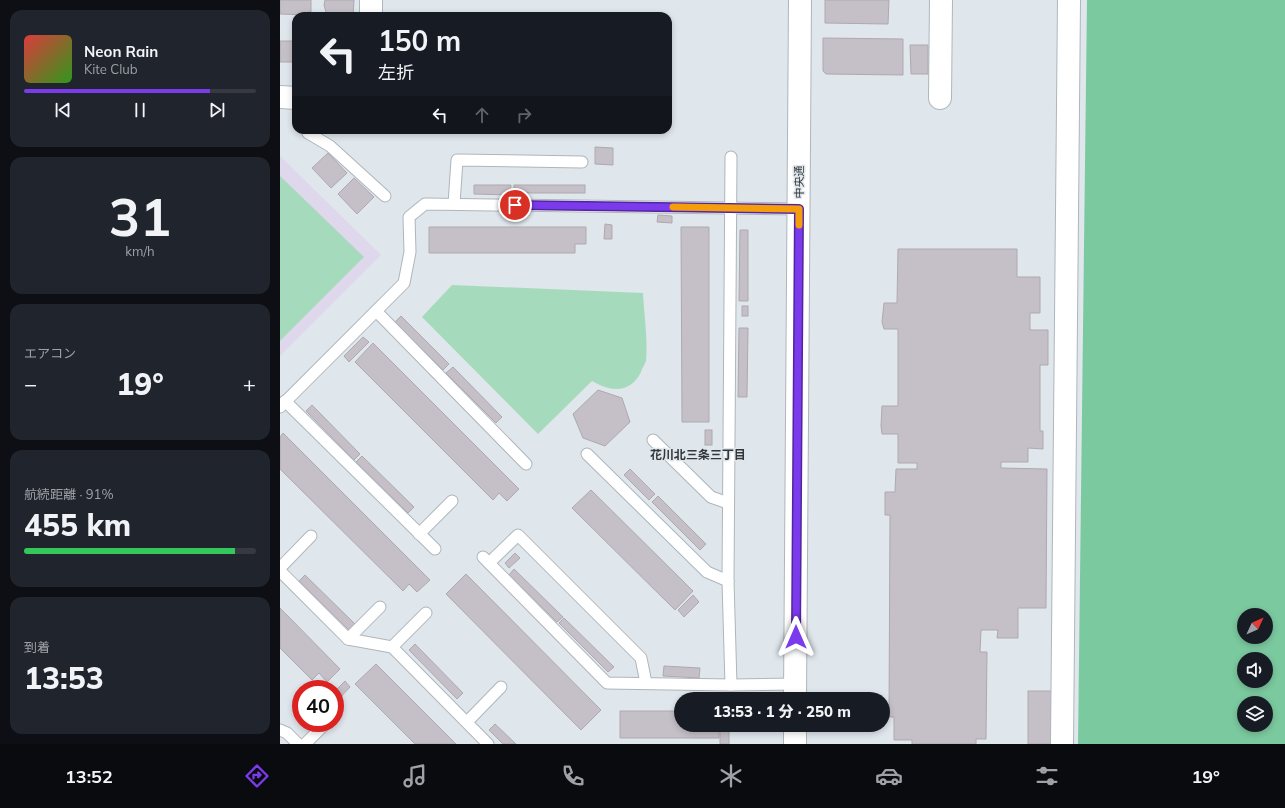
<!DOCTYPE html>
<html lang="ja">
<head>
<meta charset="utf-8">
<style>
	body { margin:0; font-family:Mulish,"Noto Sans JP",sans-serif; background:#20242c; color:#f1f3f6; height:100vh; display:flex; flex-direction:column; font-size:15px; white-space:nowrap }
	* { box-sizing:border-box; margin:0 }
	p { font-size:13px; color:#9ea1a6 }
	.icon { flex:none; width:22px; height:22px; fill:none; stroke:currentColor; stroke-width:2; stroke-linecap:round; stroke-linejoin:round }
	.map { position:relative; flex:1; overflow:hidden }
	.details { display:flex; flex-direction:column; gap:10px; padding:10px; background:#0d0f14; width:280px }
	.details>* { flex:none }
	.hud { position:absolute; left:12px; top:12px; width:380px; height:122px; border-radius:12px; box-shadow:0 2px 6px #0003; background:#171b24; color:#f1f3f6; overflow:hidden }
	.needle { width:26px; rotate:46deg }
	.fabs { position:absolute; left:957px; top:608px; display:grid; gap:8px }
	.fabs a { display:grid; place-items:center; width:36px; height:36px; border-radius:50%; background:#171b24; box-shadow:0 2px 6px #0003; font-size:20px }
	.speed { position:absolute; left:12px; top:680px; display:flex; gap:8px; font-size:20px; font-weight:700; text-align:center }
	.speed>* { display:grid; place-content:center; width:52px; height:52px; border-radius:50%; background:#171b24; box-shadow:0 2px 6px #0003; line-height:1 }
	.speed .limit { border:6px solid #d22; background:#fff; color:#111 }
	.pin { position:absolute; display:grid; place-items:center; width:34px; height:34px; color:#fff; margin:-17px; border:2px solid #fff; border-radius:50%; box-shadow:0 1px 4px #0007 }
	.me { position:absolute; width:44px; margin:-22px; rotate:0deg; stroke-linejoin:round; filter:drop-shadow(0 0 3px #0008) }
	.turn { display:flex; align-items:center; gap:14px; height:84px; padding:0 20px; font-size:18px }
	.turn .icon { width:52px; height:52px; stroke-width:2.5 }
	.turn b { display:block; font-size:28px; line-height:34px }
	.lanes { display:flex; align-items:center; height:38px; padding:0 20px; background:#0003; justify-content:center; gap:20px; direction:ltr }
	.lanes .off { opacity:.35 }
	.big { font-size:30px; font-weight:800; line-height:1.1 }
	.details .widget { flex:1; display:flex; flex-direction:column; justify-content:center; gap:6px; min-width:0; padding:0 14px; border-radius:12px; background:#20242c }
	.details .dial { align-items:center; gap:0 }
	.dial b { font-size:52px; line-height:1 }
	.song { display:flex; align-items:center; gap:12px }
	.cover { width:48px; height:48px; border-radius:6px; background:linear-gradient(135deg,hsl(0 70% 55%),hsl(110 70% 35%)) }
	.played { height:4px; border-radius:2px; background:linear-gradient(90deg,#7c3aed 80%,#363941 80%) }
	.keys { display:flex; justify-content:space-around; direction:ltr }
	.heat { display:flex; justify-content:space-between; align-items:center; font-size:22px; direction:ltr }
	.charge { height:6px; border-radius:3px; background:linear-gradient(90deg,#34c759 91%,#363941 0) }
	.trip { position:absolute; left:394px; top:692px; width:216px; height:40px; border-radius:20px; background:#171b24; box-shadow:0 2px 6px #0003; font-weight:800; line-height:40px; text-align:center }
	.dock { display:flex; height:64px; justify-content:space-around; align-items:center; background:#090b0e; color:#9ea1a6 }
	.dock .icon { width:28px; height:28px }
	.dock .selected { color:#7c3aed }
	.dock b { font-size:18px; color:#f1f3f6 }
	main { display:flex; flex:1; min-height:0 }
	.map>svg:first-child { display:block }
</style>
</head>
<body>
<main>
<section class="details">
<div class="widget">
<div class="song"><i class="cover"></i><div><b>Neon Rain</b><p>Kite Club</p></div></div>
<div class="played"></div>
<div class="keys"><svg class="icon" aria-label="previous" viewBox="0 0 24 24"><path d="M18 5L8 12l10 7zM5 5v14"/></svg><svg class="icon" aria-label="pause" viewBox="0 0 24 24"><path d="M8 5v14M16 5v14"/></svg><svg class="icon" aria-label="next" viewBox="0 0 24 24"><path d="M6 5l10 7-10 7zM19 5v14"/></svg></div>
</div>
<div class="widget dial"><b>31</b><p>km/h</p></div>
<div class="widget"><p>エアコン</p>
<div class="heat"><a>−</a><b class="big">19°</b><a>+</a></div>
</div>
<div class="widget"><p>航続距離 · 91%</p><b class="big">455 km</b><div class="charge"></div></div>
<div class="widget"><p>到着</p><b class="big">13:53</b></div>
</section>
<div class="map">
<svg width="1005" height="744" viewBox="0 0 1005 744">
	<rect width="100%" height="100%" fill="#dfe6ec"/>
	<!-- education -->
	<path fill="#dfd7ec" d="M0 156 101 255 0 356Z"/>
	<!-- green -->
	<g fill="#a5dbbc">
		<path d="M0 176 84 257 0 341Z"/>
		<path d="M172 285 363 293C364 314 368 340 366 361 365 364 362 368 361 372 350 394 331 392 312 381L258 434 142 317Z"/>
	</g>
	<!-- forest -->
	<path fill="#7bc99f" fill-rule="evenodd" d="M807 0H1005V744H798ZM964 615H986V637H964ZM964 659H986V681H964ZM964 703H986V725H964Z"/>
	<!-- building -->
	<g fill="#c5c0c7" stroke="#aea9af">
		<path d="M0 0H31V12H28V15L0 14Z"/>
		<path d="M74 0 73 16H47L44 5 45 0Z"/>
		<path d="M545 0H609L608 24 545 23Z"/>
		<path d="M543 38 623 39V75L546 74 543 71Z"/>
		<rect x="0" y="41" width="16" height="21"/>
		<path d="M630 45H648V74H631Z"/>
		<path d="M315 147 333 148V165L315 164Z"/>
		<path d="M48 153 67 173 51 188 32 168Z"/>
		<path d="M74 178 94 197 77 214 58 194Z"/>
		<path d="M194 185H231L230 195 194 194Z"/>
		<rect x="234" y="185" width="71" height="8"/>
		<path d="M378 215 392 216V223L377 222Z"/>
		<path d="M325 224 332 225V239H324Z"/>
		<path d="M149 227H306V244H295V253H149Z"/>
		<path d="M401 227H429V422H402Z"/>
		<path d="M460 230H468V301H459Z"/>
		<path d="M618 249H737V277H760V313H750V330H768V365H760V431H763V449L748 448V462H721V468L767 469 766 608H738V638H717L718 630H701L700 652H707L706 739H696V744H632V740H614V717H609L610 515H605V492H615L616 469H637V463H618V434H602L601 426 602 406H618V329H604L602 322 604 303H617Z"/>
		<rect x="462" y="306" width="6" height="10"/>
		<path d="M121 316 169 364 163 370 115 322Z"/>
		<path d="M459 328H468L467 397H458Z"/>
		<path d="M83 337 89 342 69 362 64 356Z"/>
		<path d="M93 343 239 489 227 501 219 493 213 500 75 362Z"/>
		<path d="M173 367 222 417 216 423 166 373Z"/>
		<path d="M318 390 342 398 350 422 325 446 303 438 293 414Z"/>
		<path d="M32 405 80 454 74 460 26 411Z"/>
		<rect x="425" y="430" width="7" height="15"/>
		<path d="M3 433 150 580 137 592 129 584 123 591 0 469V437Z"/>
		<path d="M82 456 134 507 128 513 76 462Z"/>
		<path d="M350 469 375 494 369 500 344 475Z"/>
		<path d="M311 490 413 591 395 610 292 508Z"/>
		<path d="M378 496 426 544 420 550 372 502Z"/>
		<path d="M235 553 240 558 229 568 225 563Z"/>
		<path d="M234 569 283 617 277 622 229 575Z"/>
		<path d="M186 574 321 710 301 730 166 594Z"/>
		<path d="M25 575 76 625 70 631 19 581Z"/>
		<path d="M413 595 419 602 404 617 398 610Z"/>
		<path d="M0 608 60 669 47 682 39 673 32 680 0 648Z"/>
		<path d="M284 618 334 667 328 672 279 623Z"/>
		<path d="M135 644 183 693 177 699 129 650Z"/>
		<path d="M96 664 176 744H135L75 684Z"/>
		<path d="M384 666 420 668 419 678 383 676Z"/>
		<path d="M65 681 70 687 56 702 55 691Z"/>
		<rect x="748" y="691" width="27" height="53"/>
		<path d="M340 711H401V725H439V738H340Z"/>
		<path d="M215 724 236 744H223L209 730Z"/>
		<rect x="440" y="725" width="9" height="19"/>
	</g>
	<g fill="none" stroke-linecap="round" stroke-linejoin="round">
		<defs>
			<g id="lane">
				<path d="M28 130V133L50 146 105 196"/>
				<path d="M451 157 448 581 451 685"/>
				<path d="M174 204 177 160 302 162"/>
				<path d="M96 311 246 464"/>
				<path d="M5 401 155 549"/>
				<path d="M0 407 124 283 130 252 129 217 145 204 519 209"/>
				<path d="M373 440 431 497 448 503"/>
				<path d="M307 454 427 572 448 581"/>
				<path d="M139 534 172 501"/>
				<path d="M203 557 327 683 451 685 516 684"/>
				<path d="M209 563 238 535 361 658 366 683"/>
				<path d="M0 568 31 536"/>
				<path d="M0 571 68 639 112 647 208 744"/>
				<path d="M68 639 100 607"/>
				<path d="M112 647 146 613"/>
				<path d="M187 722 221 687"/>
				<path d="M0 730 7 733 18 744"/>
				<path d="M25 744 46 723"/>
			</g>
			<g id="street">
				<path d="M91 0V16"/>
				<path d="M0 97 16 98"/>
				<path d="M660 98 661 0"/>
				<path d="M782 744 789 0"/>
			</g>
			<g id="secondary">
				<path d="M515 699 520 0"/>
				<path d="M515 744V725"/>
			</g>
		</defs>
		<!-- lane casing -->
		<use href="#lane" stroke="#afb6bb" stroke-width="13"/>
		<!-- street casing -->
		<use href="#street" stroke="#afb6bb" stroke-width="24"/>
		<!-- secondary casing -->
		<use href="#secondary" stroke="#afb6bb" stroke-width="24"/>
		<!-- lane -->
		<use href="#lane" stroke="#fff" stroke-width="11"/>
		<!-- street -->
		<use href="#street" stroke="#fff" stroke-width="22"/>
		<!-- secondary -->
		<use href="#secondary" stroke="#fff" stroke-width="22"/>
	</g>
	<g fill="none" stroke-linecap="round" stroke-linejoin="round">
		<defs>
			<path id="route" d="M235 205 519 209 516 637"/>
		</defs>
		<!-- route casing -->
		<use href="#route" stroke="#51269a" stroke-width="10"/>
		<!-- route -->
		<use href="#route" stroke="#7c3aed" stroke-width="7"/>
		<!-- slow -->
		<path stroke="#f59e0b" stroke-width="7" d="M393 207 519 209V225"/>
	</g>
	<g text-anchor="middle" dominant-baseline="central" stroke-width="3" stroke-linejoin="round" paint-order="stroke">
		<!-- street labels -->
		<g font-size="11" fill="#343739" stroke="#dfe6ec">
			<text transform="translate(519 182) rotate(-90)">中央通</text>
		</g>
		<!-- neighbourhood labels -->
		<g font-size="12" font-weight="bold" fill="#343739" stroke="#dfe6ec">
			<text x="418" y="454">花川北三条三丁目</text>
		</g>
	</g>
</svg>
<div class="fabs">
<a><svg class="needle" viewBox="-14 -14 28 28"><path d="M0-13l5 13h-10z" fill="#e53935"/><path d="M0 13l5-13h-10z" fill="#9ea1a6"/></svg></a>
<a><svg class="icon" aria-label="sound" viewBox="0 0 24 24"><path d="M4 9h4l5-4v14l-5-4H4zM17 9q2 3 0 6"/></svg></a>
<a><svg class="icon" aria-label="layers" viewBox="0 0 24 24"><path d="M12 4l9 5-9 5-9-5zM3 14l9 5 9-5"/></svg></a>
</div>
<div class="speed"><div class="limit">40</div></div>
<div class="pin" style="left:235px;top:205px;background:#d93025"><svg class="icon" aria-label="arrive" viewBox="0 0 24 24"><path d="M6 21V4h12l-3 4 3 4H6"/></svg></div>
<svg class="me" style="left:516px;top:637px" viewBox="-20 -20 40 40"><path d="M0-17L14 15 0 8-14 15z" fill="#7c3aed" stroke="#fff" stroke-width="4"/></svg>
<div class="trip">13:53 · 1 分 · 250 m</div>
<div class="hud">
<div class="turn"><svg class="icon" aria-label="left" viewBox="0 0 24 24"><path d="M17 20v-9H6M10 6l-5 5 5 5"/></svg><div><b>150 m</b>左折</div></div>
<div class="lanes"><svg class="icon" aria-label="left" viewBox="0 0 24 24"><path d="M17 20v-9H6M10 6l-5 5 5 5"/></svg><svg class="icon off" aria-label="ahead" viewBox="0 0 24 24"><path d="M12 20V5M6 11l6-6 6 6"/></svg><svg class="icon off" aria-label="right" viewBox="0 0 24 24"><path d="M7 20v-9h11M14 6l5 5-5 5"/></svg></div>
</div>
</div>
</main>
<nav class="dock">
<b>13:52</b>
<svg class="icon selected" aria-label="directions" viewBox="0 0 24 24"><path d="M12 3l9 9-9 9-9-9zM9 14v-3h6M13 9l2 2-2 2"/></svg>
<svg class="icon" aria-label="music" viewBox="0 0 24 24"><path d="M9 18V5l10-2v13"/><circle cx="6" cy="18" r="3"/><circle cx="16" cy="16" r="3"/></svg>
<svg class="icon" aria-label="phone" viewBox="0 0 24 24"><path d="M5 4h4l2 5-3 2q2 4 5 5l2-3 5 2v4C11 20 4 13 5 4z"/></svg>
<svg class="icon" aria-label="climate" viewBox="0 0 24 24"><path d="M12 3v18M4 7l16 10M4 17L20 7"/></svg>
<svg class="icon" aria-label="car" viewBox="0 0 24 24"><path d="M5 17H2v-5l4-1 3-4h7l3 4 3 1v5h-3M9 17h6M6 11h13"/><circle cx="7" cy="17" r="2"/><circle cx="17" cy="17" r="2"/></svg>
<svg class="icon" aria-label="filters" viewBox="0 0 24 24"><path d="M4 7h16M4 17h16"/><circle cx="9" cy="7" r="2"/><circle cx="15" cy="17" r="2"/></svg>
<b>19°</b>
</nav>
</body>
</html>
